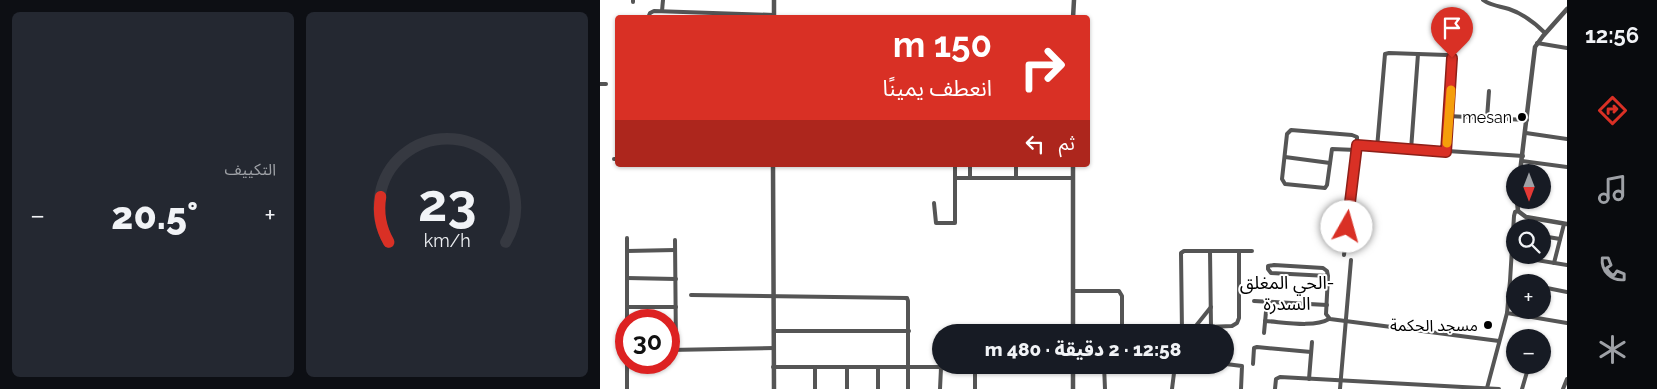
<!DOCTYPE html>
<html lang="ar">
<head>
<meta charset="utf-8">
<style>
	body { margin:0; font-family:Raleway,"Noto Sans Arabic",sans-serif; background:#242831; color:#f1f3f6; direction:rtl; height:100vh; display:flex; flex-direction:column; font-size:19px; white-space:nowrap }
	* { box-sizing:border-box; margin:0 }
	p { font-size:16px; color:#9ea1a6 }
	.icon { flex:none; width:28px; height:28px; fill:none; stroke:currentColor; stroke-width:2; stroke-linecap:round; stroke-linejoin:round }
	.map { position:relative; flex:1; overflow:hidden; direction:ltr }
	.sheet { display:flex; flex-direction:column; gap:12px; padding:12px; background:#0d0f14; width:600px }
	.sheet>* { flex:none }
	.banner { position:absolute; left:15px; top:15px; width:475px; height:152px; border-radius:5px; box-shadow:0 1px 4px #0004; direction:rtl; background:#d93025; color:#fff; overflow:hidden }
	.needle { width:32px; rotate:180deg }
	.tools { position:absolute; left:906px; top:164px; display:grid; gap:10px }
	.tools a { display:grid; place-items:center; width:45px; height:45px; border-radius:50%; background:#171b24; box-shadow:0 1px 4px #0004; font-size:25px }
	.speed { position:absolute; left:15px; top:309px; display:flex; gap:10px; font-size:25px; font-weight:700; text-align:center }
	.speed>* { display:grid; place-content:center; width:65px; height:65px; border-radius:50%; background:#171b24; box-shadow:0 1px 4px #0004; line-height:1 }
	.speed .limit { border:8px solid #d22; background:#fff; color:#111 }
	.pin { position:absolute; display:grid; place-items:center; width:42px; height:42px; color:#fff; margin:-51px -21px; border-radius:50% 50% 50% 0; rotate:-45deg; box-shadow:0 0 5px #0007 }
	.pin .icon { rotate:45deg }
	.me { position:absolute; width:55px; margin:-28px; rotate:7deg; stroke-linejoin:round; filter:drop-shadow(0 0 4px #0008) }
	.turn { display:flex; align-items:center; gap:18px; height:105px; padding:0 15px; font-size:22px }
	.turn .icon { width:65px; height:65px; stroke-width:2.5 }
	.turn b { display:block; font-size:35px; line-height:42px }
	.then { display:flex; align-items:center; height:48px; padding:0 15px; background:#0003; gap:10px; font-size:19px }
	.big { font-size:38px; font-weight:800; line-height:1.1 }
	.sheet .widget { flex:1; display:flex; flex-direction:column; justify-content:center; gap:8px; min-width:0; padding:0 18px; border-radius:8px; background:#242831 }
	.sheet .dial { align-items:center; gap:0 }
	.dial svg { height:130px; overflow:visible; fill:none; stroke:#363941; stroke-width:7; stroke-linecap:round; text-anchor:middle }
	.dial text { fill:#f1f3f6; stroke:none }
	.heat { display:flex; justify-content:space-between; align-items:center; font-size:28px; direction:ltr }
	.sheet .tiles { flex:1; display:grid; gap:12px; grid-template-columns:repeat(2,1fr) }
	.trip { position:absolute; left:332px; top:324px; width:302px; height:50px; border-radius:25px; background:#171b24; box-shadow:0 1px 4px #0004; font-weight:800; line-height:50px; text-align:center; direction:rtl }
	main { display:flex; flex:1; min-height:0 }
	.menu { display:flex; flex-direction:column; width:90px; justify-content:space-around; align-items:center; background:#090b0e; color:#9ea1a6 }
	.menu .icon { width:35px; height:35px }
	.menu .on { color:#d93025 }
	.menu b { font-size:22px; color:#f1f3f6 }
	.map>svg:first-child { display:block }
</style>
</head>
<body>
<main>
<nav class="menu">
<b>12:56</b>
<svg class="icon on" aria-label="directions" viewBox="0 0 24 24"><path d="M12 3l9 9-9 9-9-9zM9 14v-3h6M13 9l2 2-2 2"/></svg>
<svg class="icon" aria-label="music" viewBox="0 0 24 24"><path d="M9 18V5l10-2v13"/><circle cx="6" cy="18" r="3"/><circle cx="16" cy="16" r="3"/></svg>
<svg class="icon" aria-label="phone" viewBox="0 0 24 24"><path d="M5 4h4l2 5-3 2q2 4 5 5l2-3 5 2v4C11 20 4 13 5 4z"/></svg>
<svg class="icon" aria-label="climate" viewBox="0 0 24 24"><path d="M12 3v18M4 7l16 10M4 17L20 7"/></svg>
</nav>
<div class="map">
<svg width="967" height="389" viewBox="0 0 967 389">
	<rect width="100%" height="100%" fill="#fff"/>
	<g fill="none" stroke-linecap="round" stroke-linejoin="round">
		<!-- minor -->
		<g stroke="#555" stroke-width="4">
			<path d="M883 0C891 6 900 6 909 9 924 14 934 22 945 33"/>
			<path d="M33 2V0"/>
			<path d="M62 11 63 0"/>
			<path d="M48 18 50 13 54 11 174 15"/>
			<path d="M937 43 967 48"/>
			<path d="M0 84H6"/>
			<path d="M848 116 927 120"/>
			<path d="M887 118 889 91"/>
			<path d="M926 133 967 139"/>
			<path d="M757 145 923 156"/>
			<path d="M777 148 785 54 789 53 847 55 852 56V60L846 152"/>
			<path d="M811 150 818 54"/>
			<path d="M685 157 730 163"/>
			<path d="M14 159H18"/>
			<path d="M922 161 967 167"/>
			<path d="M370 165V178"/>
			<path d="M355 178H473"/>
			<path d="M416 178V165"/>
			<path d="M334 203 336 223H355V165"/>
			<path d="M942 236 960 239"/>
			<path d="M75 240 76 350"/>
			<path d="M27 251 75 250"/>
			<path d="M610 251 611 327"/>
			<path d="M744 255 757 145V137L752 135 691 130 687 134 682 179 685 184 725 188 727 185 732 149 756 150"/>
			<path d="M912 256 967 265"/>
			<path d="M954 263 964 224"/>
			<path d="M728 276 671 273 668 269V266L674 265 723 268 727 271 728 276 726 314 730 319 899 341"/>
			<path d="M27 278 76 279"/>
			<path d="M942 287 967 292"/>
			<path d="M473 291H519L522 296V325"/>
			<path d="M91 295 307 298 308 301V389"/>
			<path d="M654 301 727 305"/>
			<path d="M27 307H76"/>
			<path d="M907 313 967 323"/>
			<path d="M27 320V238"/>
			<path d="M665 321C683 322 714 328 729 319"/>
			<path d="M582 328 632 326 637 323 639 318V251"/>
			<path d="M174 331H309"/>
			<path d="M582 332 581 253 584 251H652"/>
			<path d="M591 332 611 307"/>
			<path d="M664 333 667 301"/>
			<path d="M69 350 174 348"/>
			<path d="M626 364 642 366 641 389"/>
			<path d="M653 364 654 348 657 347 711 352"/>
			<path d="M504 365 505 389"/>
			<path d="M173 367H473"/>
			<path d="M709 379 712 342"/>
			<path d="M887 388 907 313 910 281 914 216 915 212 918 211"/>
			<path d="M27 389V362"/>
			<path d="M215 389V367"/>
			<path d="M247 389V367"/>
			<path d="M278 389V368"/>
			<path d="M340 389 341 368"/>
			<path d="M375 389V367"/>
			<path d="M572 389 575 365"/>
			<path d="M675 389 676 379 680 377 899 389"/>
			<path d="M740 389 751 260"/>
			<path d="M922 389 929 365"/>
			<path d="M963 389 967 379"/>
		</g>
		<!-- tertiary -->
		<g stroke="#555" stroke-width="4.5">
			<path d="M174 0V18"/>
			<path d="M473 18 474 0"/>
			<path d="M173 165 174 389"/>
			<path d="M473 165V332"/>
			<path d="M920 172 935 47 943 36 967 9"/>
			<path d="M917 200 918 211 926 217 967 224"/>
			<path d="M473 365V389"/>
		</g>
	</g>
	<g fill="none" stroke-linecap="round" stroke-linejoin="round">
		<defs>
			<path id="route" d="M747 227 757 145 846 152 852 58"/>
		</defs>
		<!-- route casing -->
		<use href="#route" stroke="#8d1f18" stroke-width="12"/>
		<!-- route -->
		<use href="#route" stroke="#d93025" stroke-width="9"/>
		<!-- slow -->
		<path stroke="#f59e0b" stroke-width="9" d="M847 143 851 90"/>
	</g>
	<!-- markers -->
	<g fill="#000" stroke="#fff" stroke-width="2">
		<circle cx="922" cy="117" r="5"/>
		<circle cx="888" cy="325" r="5"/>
	</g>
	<g text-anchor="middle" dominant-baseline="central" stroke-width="4" stroke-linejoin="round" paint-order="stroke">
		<!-- poi labels -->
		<g font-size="16" fill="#000" stroke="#fff" text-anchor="end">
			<text x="912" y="117">mesan</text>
			<text x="878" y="325">مسجد الحكمة</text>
		</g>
		<!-- neighbourhood labels -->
		<g font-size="18" fill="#000" stroke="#fff">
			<text x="687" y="282">الحي المغلق-<tspan x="687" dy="21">السدرة</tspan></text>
		</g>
	</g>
</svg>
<div class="tools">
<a><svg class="needle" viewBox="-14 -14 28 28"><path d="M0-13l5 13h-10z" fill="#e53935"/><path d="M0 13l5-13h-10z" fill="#9ea1a6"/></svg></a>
<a><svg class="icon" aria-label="search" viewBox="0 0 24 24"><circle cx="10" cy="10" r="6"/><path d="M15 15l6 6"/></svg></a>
<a>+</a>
<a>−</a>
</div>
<div class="speed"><div class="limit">30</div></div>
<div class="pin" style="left:852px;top:58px;background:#d93025"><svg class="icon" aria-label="arrive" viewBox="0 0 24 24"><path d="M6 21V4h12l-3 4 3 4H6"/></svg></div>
<svg class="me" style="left:747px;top:227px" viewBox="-20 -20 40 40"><circle r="19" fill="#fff"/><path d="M0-13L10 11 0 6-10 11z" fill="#d93025"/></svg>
<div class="trip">12:58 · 2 دقيقة · 480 m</div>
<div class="banner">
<div class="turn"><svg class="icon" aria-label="right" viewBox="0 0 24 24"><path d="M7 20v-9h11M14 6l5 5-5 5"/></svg><div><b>150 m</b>انعطف يمينًا</div></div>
<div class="then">ثم<svg class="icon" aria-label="left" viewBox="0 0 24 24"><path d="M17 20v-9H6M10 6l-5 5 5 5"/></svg></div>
</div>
</div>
<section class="sheet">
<div class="tiles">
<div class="widget dial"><svg viewBox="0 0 100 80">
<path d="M14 69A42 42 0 1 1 86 69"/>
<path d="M14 69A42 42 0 0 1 9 41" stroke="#d93025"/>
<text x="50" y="56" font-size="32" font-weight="700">23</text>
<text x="50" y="72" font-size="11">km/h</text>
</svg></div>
<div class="widget"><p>التكييف</p>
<div class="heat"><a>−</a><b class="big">20.5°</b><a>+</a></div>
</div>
</div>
</section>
</main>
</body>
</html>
